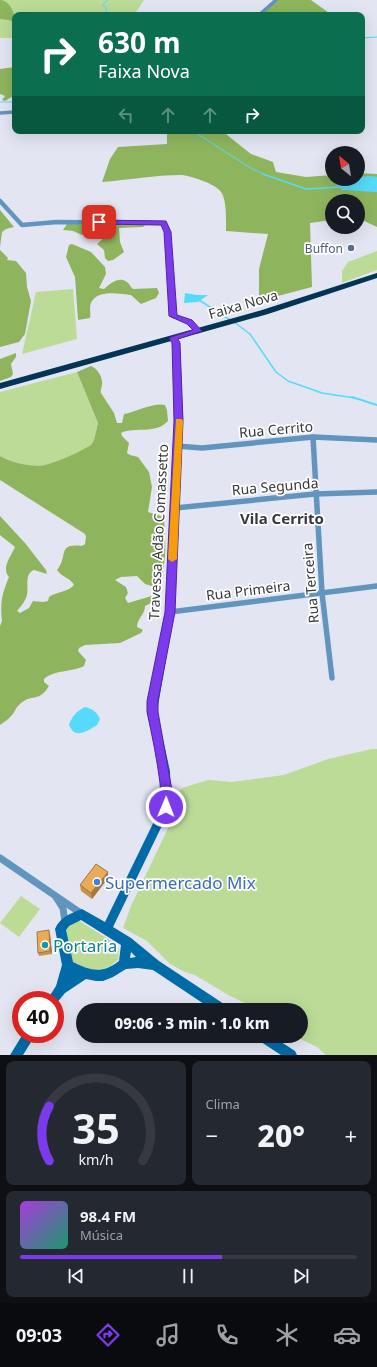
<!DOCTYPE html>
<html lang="pt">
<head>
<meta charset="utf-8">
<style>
	body { margin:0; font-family:"Noto Sans",sans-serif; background:#242831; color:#f1f3f6; height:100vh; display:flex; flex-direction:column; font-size:15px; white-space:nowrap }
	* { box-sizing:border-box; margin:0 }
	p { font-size:13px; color:#9ea1a6 }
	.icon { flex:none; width:22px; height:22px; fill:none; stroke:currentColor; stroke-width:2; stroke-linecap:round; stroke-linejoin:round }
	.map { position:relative; height:1055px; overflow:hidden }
	.panel { display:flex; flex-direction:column; gap:6px; padding:6px; background:#0d0f14; flex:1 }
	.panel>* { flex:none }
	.guide { position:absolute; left:12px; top:12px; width:353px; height:122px; border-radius:8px; box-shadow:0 4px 16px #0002; background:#0b6e4f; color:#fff; overflow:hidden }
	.needle { width:26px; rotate:330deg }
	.tools { position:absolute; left:325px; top:146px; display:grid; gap:8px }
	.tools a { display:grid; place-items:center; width:40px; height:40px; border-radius:50%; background:#171b24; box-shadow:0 4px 16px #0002; font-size:20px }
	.speed { position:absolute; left:12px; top:991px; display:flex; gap:8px; font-size:20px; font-weight:700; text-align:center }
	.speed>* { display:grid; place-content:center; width:52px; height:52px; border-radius:50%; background:#171b24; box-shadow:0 4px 16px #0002; line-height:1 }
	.speed .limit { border:6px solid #d22; background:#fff; color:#111 }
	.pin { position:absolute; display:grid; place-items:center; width:34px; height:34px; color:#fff; margin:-17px; border-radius:8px; box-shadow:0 2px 6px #0006 }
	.me { position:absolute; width:44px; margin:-22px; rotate:1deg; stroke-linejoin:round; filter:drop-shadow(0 0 3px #0008) }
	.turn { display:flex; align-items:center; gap:14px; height:84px; padding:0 20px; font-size:18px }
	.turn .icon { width:52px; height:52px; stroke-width:2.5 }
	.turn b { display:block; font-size:28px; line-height:34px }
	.lanes { display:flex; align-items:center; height:38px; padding:0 20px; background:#0003; justify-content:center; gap:20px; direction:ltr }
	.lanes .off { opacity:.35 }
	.big { font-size:30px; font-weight:800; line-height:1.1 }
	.panel .widget { flex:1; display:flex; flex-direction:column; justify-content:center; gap:6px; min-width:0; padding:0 14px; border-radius:8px; background:#242831 }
	.panel .dial { align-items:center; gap:0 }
	.dial svg { height:104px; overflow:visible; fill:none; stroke:#363941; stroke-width:7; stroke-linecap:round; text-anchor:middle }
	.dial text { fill:#f1f3f6; stroke:none }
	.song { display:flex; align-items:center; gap:12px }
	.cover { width:48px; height:48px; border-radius:6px; background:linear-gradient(135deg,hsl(280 70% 55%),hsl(160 70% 35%)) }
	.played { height:4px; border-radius:2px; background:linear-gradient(90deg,#7c3aed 60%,#363941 60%) }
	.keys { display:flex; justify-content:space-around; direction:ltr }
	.heat { display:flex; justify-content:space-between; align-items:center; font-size:22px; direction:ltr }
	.panel .tiles { flex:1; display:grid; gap:6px; grid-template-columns:1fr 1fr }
	.widget:last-child { grid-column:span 2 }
	.trip { position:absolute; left:76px; top:1003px; width:232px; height:40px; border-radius:20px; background:#171b24; box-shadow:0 4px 16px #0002; font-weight:800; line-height:40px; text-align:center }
	.tab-bar { display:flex; height:64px; justify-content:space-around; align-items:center; background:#090b0e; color:#9ea1a6 }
	.tab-bar .icon { width:28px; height:28px }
	.tab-bar .current { color:#7c3aed }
	.tab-bar b { font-size:18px; color:#f1f3f6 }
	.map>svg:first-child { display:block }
</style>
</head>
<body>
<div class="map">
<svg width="377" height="1055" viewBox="0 0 377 1055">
	<rect width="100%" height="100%" fill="#e3e6f2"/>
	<!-- green -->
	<g fill="#bbdb97">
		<path d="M0 0H144L134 15H15V38H0Z"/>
		<path d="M377 251V270L342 283V271L348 262Z"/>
		<path d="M73 289 77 339 22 354 36 292Z"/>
		<path d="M77 372 98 423 94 440 91 445C77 453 60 461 45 465 34 468 9 462 0 456V392Z"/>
		<path d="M372 749H377V1055H326L317 1047 294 1036H301V1010H260L249 1005 228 995 195 975 185 972 170 964 147 941 123 928 131 906 171 822C172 811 177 806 177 794L182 788 208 780 232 782 284 775 328 759Z"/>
		<path d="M21 896 40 909 19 937 0 923Z"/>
		<path d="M78 920 116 944 119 951 118 960C115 962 111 966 108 967 98 972 79 970 72 961 67 953 67 939 65 930L67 927Z"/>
	</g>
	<!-- forest -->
	<g fill="#8eb55e">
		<path d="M0 0C11 1 15 14 15 23L9 20 0 19Z"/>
		<path d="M277 0H311L332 15H260Z"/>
		<path d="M15 67V95L5 101 2 100 5 96 0 94V69Z"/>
		<path d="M167 131H222L251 154 273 162 276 172 306 177 332 175V179H358V173L377 174V227L358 218V201H332V220L310 223 312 287 259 301V269L268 234 226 231C226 221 227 200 221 192 216 184 191 176 182 175 155 175 128 180 102 182L110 159 118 147 167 144Z"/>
		<path d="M0 210 14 227 6 229 2 232 0 247Z"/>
		<path d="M67 224 145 225 143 227 119 228 120 242 124 252 113 260 108 261 105 258 104 250 97 244 105 237V231H90L82 235 73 231 63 230Z"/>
		<path d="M72 244 91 252 105 267 106 274 99 288 104 289C110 284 118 276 127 282 130 284 130 287 133 289L157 288 159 293 156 298 141 304 131 295C120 294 97 289 91 303 89 308 91 313 90 318L78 320 75 277 66 257 69 245Z"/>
		<path d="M0 250 8 258 7 260 16 261 26 273 27 287 31 301 25 334 19 342 0 347Z"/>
		<path d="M16 353V357L11 364 13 374 11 377 0 381V359Z"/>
		<path d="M91 366C97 368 103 377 102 384 102 388 100 389 101 393L114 413 117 423H122L124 414C135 412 155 402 165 405L167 410 168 421C155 435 136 426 121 433L122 436 129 443 127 453 130 455 138 457 149 472 152 487 148 512 164 517C165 536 169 572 155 587L145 584 137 576 121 577 115 580 126 587 128 593 125 598 128 603 155 595 162 596 161 598 145 606C145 615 137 618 137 627L143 630 141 633 120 643 85 645 79 648 78 651 86 660 84 666C70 673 56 669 44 679V682L49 686C38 704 32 692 19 705 16 707 15 712 12 715 9 719 4 722 0 725V626L2 621C0 602 2 594 9 577 1 568 11 556 15 547L0 535V516L25 543 46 570 47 574 34 570C23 574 30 589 26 598 24 603 20 607 17 611L20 613 29 608 33 601 43 602 48 601 49 597C56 592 68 592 74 585 71 578 61 577 57 570 69 556 56 543 82 546L85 544 86 537 85 534 0 480V456C9 462 34 468 45 465 60 461 77 453 91 445L94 440 98 423 77 372Z"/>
	</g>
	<!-- water -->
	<g fill="#55dafb">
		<path d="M370 176 377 177V192L342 190 334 182 343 179H358V177Z"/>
		<path d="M185 293 197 295H208L198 302 184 303Z"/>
		<path d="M85 707C93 709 97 712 100 719L97 725C87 731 75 740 69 725 72 716 77 711 85 707Z"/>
	</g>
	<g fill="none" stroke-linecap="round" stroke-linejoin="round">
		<!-- stream-far2 -->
		<g stroke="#55dafb" stroke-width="1">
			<path d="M108 0 102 5 106 7V11L112 15"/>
			<path d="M362 38 377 37"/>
			<path d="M0 102H15"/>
			<path d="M193 131 249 167 265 175"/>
		</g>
		<!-- stream-far1 -->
		<g stroke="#55dafb" stroke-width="1.5">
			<path d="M263 174 306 189 341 187"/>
			<path d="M199 300 230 320"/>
			<path d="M234 322 250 334 276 372 288 381 322 393 355 398"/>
		</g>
		<!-- stream -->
		<path stroke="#55dafb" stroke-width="2" d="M352 397 377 405"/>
		<!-- street-far3 -->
		<g stroke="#6295be" stroke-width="3.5">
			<path d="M259 15 276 0"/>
			<path d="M0 113 15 112"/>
		</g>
		<!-- street-far2 -->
		<path stroke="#6295be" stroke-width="4.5" d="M0 201 22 225 57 222 163 223 168 232 173 316 190 322 198 331"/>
		<!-- street-far1 -->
		<g stroke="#6295be" stroke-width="5.5">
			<path d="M313 437 322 593 332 678"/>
			<path d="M177 446 202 448 313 437 377 440"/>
			<path d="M175 508 315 494 377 492"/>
			<path d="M170 612 377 586"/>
		</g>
		<!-- street -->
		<g stroke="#6295be" stroke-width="7">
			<path d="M0 858 82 914"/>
			<path d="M56 897 63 908 65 922"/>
		</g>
		<!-- secondary -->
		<g fill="#006ba7" fill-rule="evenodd">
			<path d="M173 336 175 337 179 343 183 421 174 612 157 712 170 771 171 807 113 927 131 938 159 961 227 1006 229 1010H213L153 970 138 968 126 969 113 977 103 981H96L86 979 65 993 55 1005V1000H47L56 986 62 965 55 929C60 917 71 913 82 909L105 922 161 807 160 771 147 712 166 612 175 421 173 343 170 338ZM81 920 121 945 119 961C102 974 91 971 73 962L66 930 69 926ZM131 952 136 957 130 958Z"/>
			<path d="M23 1034H36L23 1055H10Z"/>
			<path d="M256 1036H272L295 1051 297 1055H281L258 1040Z"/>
		</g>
		<!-- highway -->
		<path fill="#033453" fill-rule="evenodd" d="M377 273V278L268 314 0 389V383L262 310Z"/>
	</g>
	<!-- wall -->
	<g fill="#c8944c">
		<path d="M108 878 92 899 81 891 80 885Z"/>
		<path d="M50 934 52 954 39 956 38 953Z"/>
	</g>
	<!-- shaded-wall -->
	<g fill="#a2783e">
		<path d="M108 872V878L92 899 91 893Z"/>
		<path d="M49 930 50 934 52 954 50 951Z"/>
	</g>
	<!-- building -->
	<g fill="#e8ac58" stroke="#a2783e">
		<path d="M96 864 108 872 91 893 80 885Z"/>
		<path d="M49 930 50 951 38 953 37 932Z"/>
	</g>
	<!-- route -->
	<path fill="#7c3aed" stroke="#51269a" d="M96 220 166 221 171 232 177 315 192 320 202 331 178 339 180 343 183 421 175 612 158 701V712L173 796 170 811 166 812 162 811C159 804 161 791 160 783 157 759 152 735 147 712V701L165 612 174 421 172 343 169 338 171 337 193 330 187 324 169 316 164 232 161 225 99 224 96 223Z"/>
	<!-- slow -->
	<path fill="#f59e0b" d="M176 419H182L183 421 177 559 172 562 168 559Z"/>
	<!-- markers -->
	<circle fill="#5c6f8a" stroke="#fff" stroke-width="1.5" cx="351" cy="248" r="4"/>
	<circle fill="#3f7fe0" stroke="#fff" stroke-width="1.5" cx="97" cy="882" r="4"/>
	<circle fill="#0f9aa8" stroke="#fff" stroke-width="1.5" cx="45" cy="945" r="4"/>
	<g text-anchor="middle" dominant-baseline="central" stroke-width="3.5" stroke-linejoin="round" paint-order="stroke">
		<!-- far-service labels -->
		<g font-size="12" fill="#4e5e75" stroke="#fff" text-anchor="end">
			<text x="343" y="248">Buffon</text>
		</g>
		<!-- street labels -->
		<g font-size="14" fill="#37383c" stroke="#fff">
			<text transform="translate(243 304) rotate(-16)">Faixa Nova</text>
			<text transform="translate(276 429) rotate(-5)">Rua Cerrito</text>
			<text transform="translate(275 486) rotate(-5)">Rua Segunda</text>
			<text transform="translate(158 532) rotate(-87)">Travessa Adão Comassetto</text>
			<text transform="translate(310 583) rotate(-95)">Rua Terceira</text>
			<text transform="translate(248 590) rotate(-7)">Rua Primeira</text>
		</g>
		<!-- neighbourhood labels -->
		<g font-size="15" font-weight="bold" fill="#37383c" stroke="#fff">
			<text x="282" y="518">Vila Cerrito</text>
		</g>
		<!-- near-shop labels -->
		<g font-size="17" fill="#366cbe" stroke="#fff" text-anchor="start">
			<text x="105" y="882">Supermercado Mix</text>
		</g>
		<!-- near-culture labels -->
		<g font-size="17" fill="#0d838f" stroke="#fff" text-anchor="start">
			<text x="53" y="945">Portaria</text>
		</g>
	</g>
</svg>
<div class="tools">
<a><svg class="needle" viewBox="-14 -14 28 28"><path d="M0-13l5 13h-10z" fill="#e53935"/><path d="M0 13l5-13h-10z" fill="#9ea1a6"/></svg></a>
<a><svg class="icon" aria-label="search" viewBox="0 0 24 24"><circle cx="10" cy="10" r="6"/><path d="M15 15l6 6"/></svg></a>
</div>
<div class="speed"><div class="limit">40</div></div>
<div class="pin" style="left:99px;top:222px;background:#d93025"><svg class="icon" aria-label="arrive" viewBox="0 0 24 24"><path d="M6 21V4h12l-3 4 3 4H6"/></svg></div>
<svg class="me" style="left:166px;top:807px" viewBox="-20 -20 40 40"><circle r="17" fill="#7c3aed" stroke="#fff" stroke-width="3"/><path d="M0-11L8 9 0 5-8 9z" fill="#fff"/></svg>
<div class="trip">09:06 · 3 min · 1.0 km</div>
<div class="guide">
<div class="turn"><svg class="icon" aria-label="right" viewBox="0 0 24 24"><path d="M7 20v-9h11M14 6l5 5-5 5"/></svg><div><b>630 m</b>Faixa Nova</div></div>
<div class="lanes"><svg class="icon off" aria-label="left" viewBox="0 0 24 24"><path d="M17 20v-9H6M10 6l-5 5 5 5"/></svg><svg class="icon off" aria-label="ahead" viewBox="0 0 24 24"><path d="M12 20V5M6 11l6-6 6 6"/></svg><svg class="icon off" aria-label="ahead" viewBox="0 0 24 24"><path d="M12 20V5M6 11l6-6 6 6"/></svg><svg class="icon" aria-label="right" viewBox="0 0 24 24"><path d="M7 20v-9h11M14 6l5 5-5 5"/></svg></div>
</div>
</div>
<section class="panel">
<div class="tiles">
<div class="widget dial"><svg viewBox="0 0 100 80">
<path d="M14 69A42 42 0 1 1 86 69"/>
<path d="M14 69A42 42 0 0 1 14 27" stroke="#7c3aed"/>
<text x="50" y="56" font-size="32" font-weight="700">35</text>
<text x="50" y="72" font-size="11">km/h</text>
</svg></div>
<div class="widget"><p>Clima</p>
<div class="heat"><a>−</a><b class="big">20°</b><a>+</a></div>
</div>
<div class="widget">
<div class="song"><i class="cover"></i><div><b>98.4 FM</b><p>Música</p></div></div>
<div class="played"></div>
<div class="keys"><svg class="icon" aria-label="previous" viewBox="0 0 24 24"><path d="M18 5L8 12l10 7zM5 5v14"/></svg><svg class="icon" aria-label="pause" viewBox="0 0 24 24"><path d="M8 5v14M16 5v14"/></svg><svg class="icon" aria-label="next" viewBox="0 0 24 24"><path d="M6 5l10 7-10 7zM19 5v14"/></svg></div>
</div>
</div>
</section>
<nav class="tab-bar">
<b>09:03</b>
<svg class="icon current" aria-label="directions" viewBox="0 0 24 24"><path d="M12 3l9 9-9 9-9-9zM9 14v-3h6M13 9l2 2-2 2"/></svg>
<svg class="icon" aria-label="music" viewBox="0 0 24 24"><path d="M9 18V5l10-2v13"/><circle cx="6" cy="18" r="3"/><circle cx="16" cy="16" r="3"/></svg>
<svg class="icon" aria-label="phone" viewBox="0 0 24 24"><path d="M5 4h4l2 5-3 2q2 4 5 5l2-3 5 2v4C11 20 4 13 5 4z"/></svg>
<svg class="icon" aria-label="climate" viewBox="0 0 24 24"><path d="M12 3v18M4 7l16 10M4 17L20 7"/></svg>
<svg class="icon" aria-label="car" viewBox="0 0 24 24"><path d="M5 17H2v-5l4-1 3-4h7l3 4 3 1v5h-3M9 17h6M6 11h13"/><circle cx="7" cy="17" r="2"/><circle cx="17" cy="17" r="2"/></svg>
</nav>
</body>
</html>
